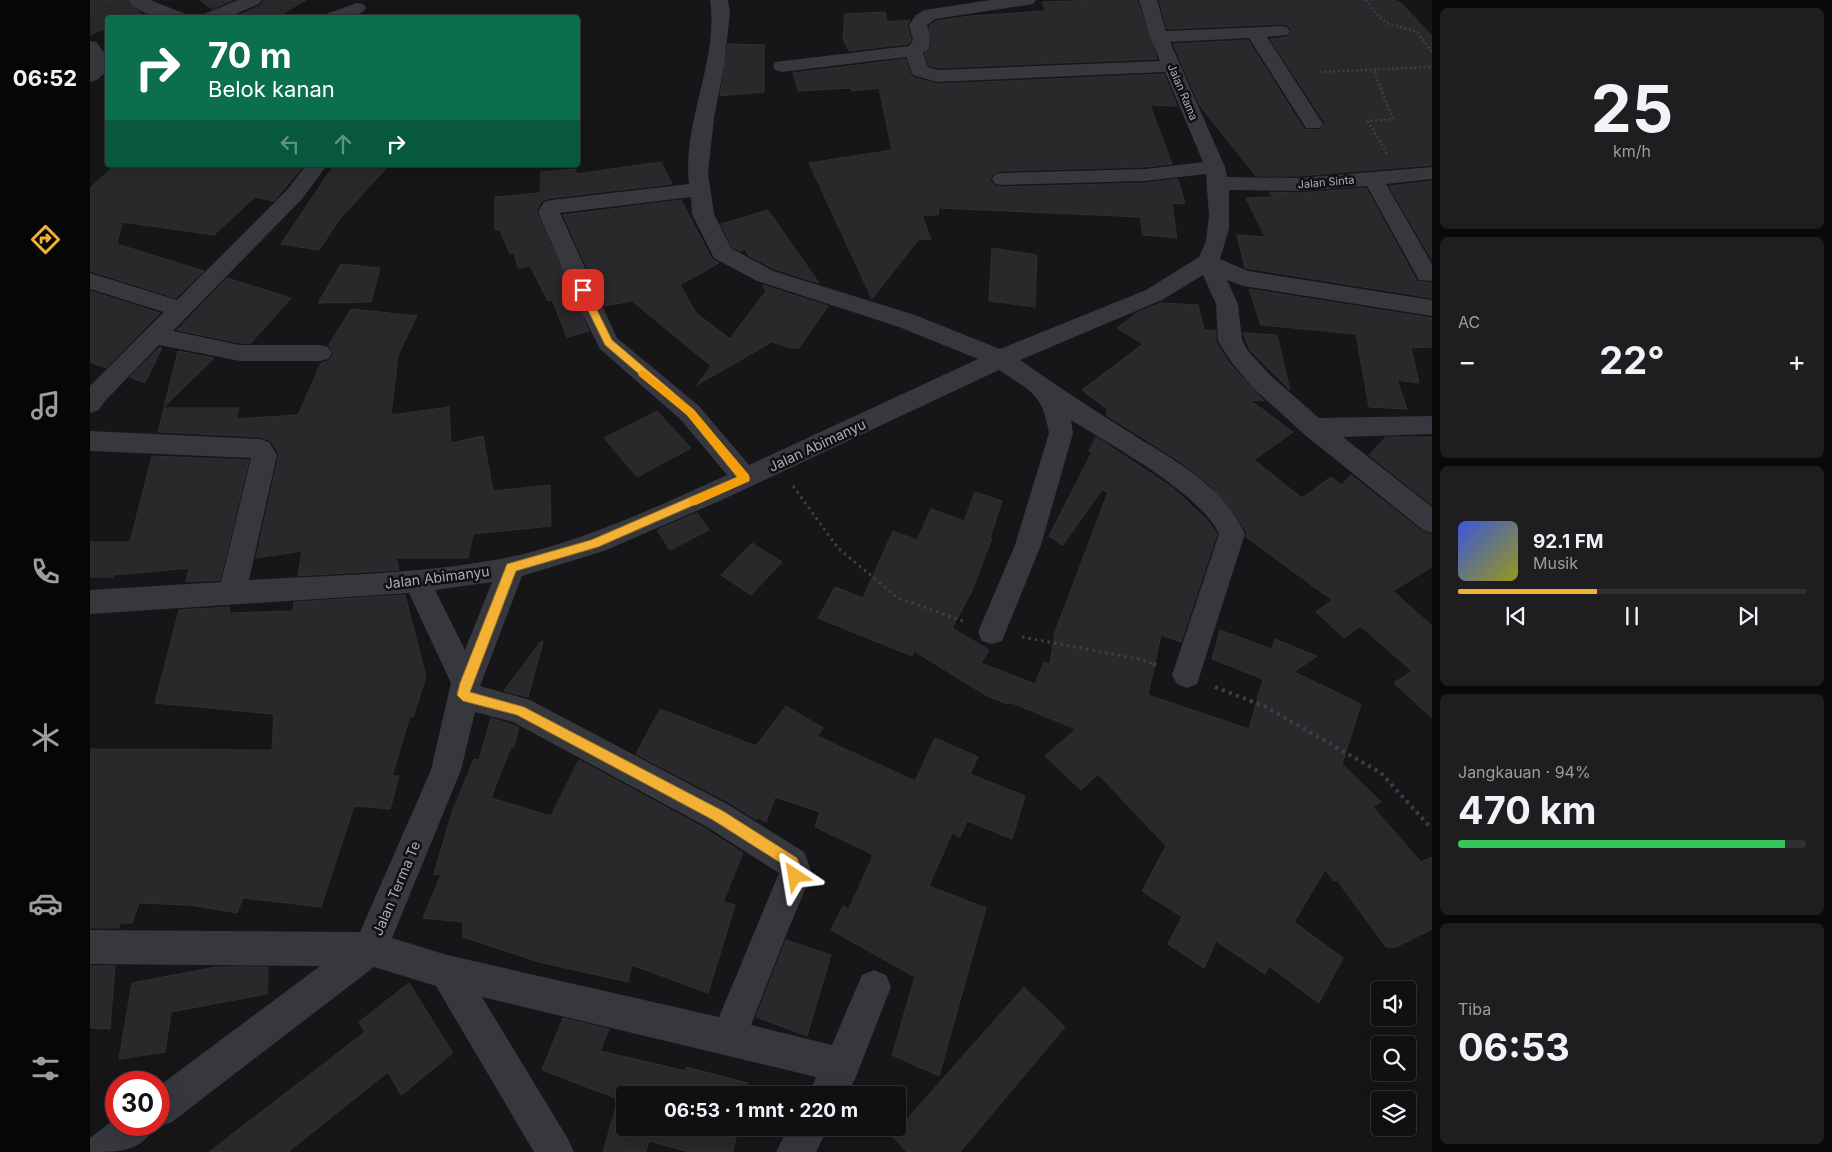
<!DOCTYPE html>
<html lang="id">
<head>
<meta charset="utf-8">
<style>
	body { margin:0; font-family:Inter,sans-serif; background:#1e1e20; color:#f1f3f6; height:100vh; display:flex; flex-direction:column; font-size:19px; white-space:nowrap }
	* { box-sizing:border-box; margin:0 }
	p { font-size:16px; color:#9c9d9f }
	.icon { flex:none; width:28px; height:28px; fill:none; stroke:currentColor; stroke-width:2; stroke-linecap:round; stroke-linejoin:round }
	.map { position:relative; flex:1; overflow:hidden }
	.details { display:flex; flex-direction:column; gap:8px; padding:8px; background:#09090a; width:400px }
	.details>* { flex:none }
	.banner { position:absolute; left:15px; top:15px; width:475px; height:152px; border-radius:5px; box-shadow:0 5px 20px #0002,0 0 0 1px #303032; background:#0b6e4f; color:#fff; overflow:hidden }
	.tools { position:absolute; left:1281px; top:981px; display:grid; gap:10px }
	.tools a { display:grid; place-items:center; width:45px; height:45px; border-radius:5px; background:#101012; box-shadow:0 5px 20px #0002,0 0 0 1px #303032; font-size:25px }
	.speed { position:absolute; left:15px; top:1071px; display:flex; gap:10px; font-size:25px; font-weight:700; text-align:center }
	.speed>* { display:grid; place-content:center; width:65px; height:65px; border-radius:50%; background:#101012; box-shadow:0 5px 20px #0002,0 0 0 1px #303032; line-height:1 }
	.speed .limit { border:8px solid #d22; background:#fff; color:#111 }
	.pin { position:absolute; display:grid; place-items:center; width:42px; height:42px; color:#fff; margin:-21px; border-radius:10px; box-shadow:0 2px 8px #0006 }
	.me { position:absolute; width:55px; margin:-28px; rotate:327deg; stroke-linejoin:round; filter:drop-shadow(0 0 4px #0008) }
	.turn { display:flex; align-items:center; gap:18px; height:105px; padding:0 20px; font-size:22px }
	.turn .icon { width:65px; height:65px; stroke-width:2.5 }
	.turn b { display:block; font-size:35px; line-height:42px }
	.lanes { display:flex; align-items:center; height:48px; padding:0 20px; background:#0003; justify-content:center; gap:25px; direction:ltr }
	.lanes .off { opacity:.35 }
	.big { font-size:38px; font-weight:700; line-height:1.1 }
	.details .widget { flex:1; display:flex; flex-direction:column; justify-content:center; gap:8px; min-width:0; padding:0 18px; border-radius:8px; background:#1e1e20 }
	.details .dial { align-items:center; gap:0 }
	.dial b { font-size:65px; line-height:1 }
	.song { display:flex; align-items:center; gap:15px }
	.cover { width:60px; height:60px; border-radius:8px; background:linear-gradient(135deg,hsl(230 70% 55%),hsl(60 70% 35%)) }
	.played { height:5px; border-radius:2px; background:linear-gradient(90deg,#f2b134 40%,#303032 40%) }
	.keys { display:flex; justify-content:space-around; direction:ltr }
	.heat { display:flex; justify-content:space-between; align-items:center; font-size:28px; direction:ltr }
	.charge { height:8px; border-radius:4px; background:linear-gradient(90deg,#34c759 94%,#303032 0) }
	.trip { position:absolute; left:526px; top:1086px; width:290px; height:50px; border-radius:5px; background:#101012; box-shadow:0 5px 20px #0002,0 0 0 1px #303032; font-weight:700; line-height:50px; text-align:center }
	main { display:flex; flex:1; min-height:0 }
	.menu { display:flex; flex-direction:column; width:90px; justify-content:space-around; align-items:center; background:#060607; color:#9c9d9f }
	.menu .icon { width:35px; height:35px }
	.menu .selected { color:#f2b134 }
	.menu b { font-size:22px; color:#f1f3f6 }
	.map>svg:first-child { display:block }
</style>
</head>
<body>
<main>
<nav class="menu">
<b>06:52</b>
<svg class="icon selected" aria-label="directions" viewBox="0 0 24 24"><path d="M12 3l9 9-9 9-9-9zM9 14v-3h6M13 9l2 2-2 2"/></svg>
<svg class="icon" aria-label="music" viewBox="0 0 24 24"><path d="M9 18V5l10-2v13"/><circle cx="6" cy="18" r="3"/><circle cx="16" cy="16" r="3"/></svg>
<svg class="icon" aria-label="phone" viewBox="0 0 24 24"><path d="M5 4h4l2 5-3 2q2 4 5 5l2-3 5 2v4C11 20 4 13 5 4z"/></svg>
<svg class="icon" aria-label="climate" viewBox="0 0 24 24"><path d="M12 3v18M4 7l16 10M4 17L20 7"/></svg>
<svg class="icon" aria-label="car" viewBox="0 0 24 24"><path d="M5 17H2v-5l4-1 3-4h7l3 4 3 1v5h-3M9 17h6M6 11h13"/><circle cx="7" cy="17" r="2"/><circle cx="17" cy="17" r="2"/></svg>
<svg class="icon" aria-label="filters" viewBox="0 0 24 24"><path d="M4 7h16M4 17h16"/><circle cx="9" cy="7" r="2"/><circle cx="15" cy="17" r="2"/></svg>
</nav>
<div class="map">
<svg width="1342" height="1152" viewBox="0 0 1342 1152">
	<rect width="100%" height="100%" fill="#161618"/>
	<!-- building -->
	<g fill="#29292c" stroke="#303034">
		<path d="M0 0H36L51 13 41 18H18V27L0 35Z"/>
		<path d="M110 0H143L122 9Z"/>
		<path d="M174 0H216L185 18H142L170 6Z"/>
		<path d="M1010 0H1047L1067 59 848 68 839 65 835 54 842 44 839 26 846 21 880 16 955 11 952 2Z"/>
		<path d="M1069 0H1304L1311 3 1342 36V165L1209 176H1166L1110 106 1083 44 1158 40 1214 129 1230 130 1235 123 1180 39 1197 37 1202 30 1197 25 1191 24 1077 29Z"/>
		<path d="M795 12 797 22 820 20 817 25 821 40 818 44 759 51 753 39 755 14Z"/>
		<path d="M638 44 674 45V92L630 96Z"/>
		<path d="M815 59 822 77 847 84 1074 74 1087 106 1060 105 1082 164 1055 167 912 171 903 173 900 180 905 186 912 187 1055 183 1088 179 1095 204 1082 203 1087 238 1053 235 1050 217 849 208 848 215H832L841 239 828 240 782 299 719 163 802 150 789 88 762 91 761 88 708 91 703 73Z"/>
		<path d="M571 162 582 184 461 198 452 201 446 211 499 331 477 337 462 300 458 301 440 266 428 268 424 253 420 254 410 230H405V197L450 193 451 172 486 169V174Z"/>
		<path d="M25 165H214L184 201 165 197 124 235 32 222 27 244 114 271 86 298 0 271V188Z"/>
		<path d="M244 165H299L249 220 229 250 191 244Z"/>
		<path d="M1342 181V260L1299 186Z"/>
		<path d="M1276 188 1327 281 1342 283V298L1155 268 1147 235 1175 237 1156 198 1183 197 1179 192 1209 193Z"/>
		<path d="M591 200 622 259 629 263 590 285 606 313 640 339 676 291 673 285 738 306 709 348H701L682 342 607 385 621 366 542 301 514 306 473 215Z"/>
		<path d="M678 210 729 283 684 269 658 255 655 249 651 251 642 247 631 224Z"/>
		<path d="M902 248 947 255 945 307 899 301Z"/>
		<path d="M251 264 290 268 281 302 228 303Z"/>
		<path d="M137 278 201 298 161 343H150L87 330Z"/>
		<path d="M1159 289 1342 318V347L1321 348 1329 383 1307 380 1317 409 1279 407 1266 334 1171 325Z"/>
		<path d="M0 291 70 313 16 368 0 362Z"/>
		<path d="M1071 303 1108 305 1114 330 1126 331V342L1140 364 1174 401 1160 400 1203 432 1164 460 1212 498 1241 477 1252 485 1261 475 1332 531 1342 535V567L1303 591 1342 626V718L1304 683 1322 671 1270 626 1254 638 1226 612 1242 600 1156 537 1157 533 1146 515 1120 485 1088 460 1016 415 1018 410 992 390 1053 344 1027 328 1048 312Z"/>
		<path d="M261 309 327 316 308 355 301 415 359 407 361 443 393 436 403 491 460 485 461 526 383 534 378 558H306L309 570 208 576 212 551 166 558 189 454 181 441 170 437 68 432 74 408H149L146 419 208 415 231 363 238 361 244 354 239 345Z"/>
		<path d="M1153 333 1187 335 1200 390 1160 350Z"/>
		<path d="M70 347 72 348 55 383 40 377Z"/>
		<path d="M88 351 124 358 74 407Z"/>
		<path d="M567 411 601 448 547 477 514 438Z"/>
		<path d="M1006 437 1083 488 1117 520 1127 534 1091 642 1071 635 1058 695 1159 729 1173 679 1122 659 1130 630 1182 649 1185 639 1227 656 1204 672 1271 704 1252 764 1291 802 1283 807 1331 862 1342 857V929L1306 947H1296L1247 880 1244 881 1235 870 1204 922 1253 958 1229 1003 1179 966 1175 974 1126 941 1114 968 1078 944 1092 917 1052 891 1076 846 1008 774 991 790 955 756 986 729 919 702 918 704 897 696 824 651 822 656 728 618 745 587 773 598 803 531 827 540 841 509 874 521 885 492 912 501 900 538H902L881 593 862 628 899 650 891 663 945 684 954 662 960 664 965 632 1018 492 1012 490 973 545 959 536 1002 452 999 451Z"/>
		<path d="M1296 437H1342V505L1279 455Z"/>
		<path d="M62 456 159 460 130 580 96 582 99 568 24 575 23 577H0V542H40Z"/>
		<path d="M607 513 619 530 580 550 567 530Z"/>
		<path d="M662 543 692 562 661 595 631 575Z"/>
		<path d="M315 595 336 677 323 717 320 716 302 776H309L300 809 264 806 231 907 153 898 147 913 99 905 49 903 42 923H29V928H0V749L182 750 184 714 65 703 89 610 140 607 139 613 203 611 204 602Z"/>
		<path d="M451 641 453 642 438 697 414 691Z"/>
		<path d="M696 706 733 728 727 736 825 781 845 738 888 757 880 774 935 796 922 839 877 821 870 837 862 833 839 886 896 908 849 1076 802 1055 825 977 741 930 753 906 759 909 782 858V854L725 827 730 812 685 797 676 822 668 818 667 820 640 803 546 754 570 709 666 746Z"/>
		<path d="M401 718 429 727 424 747H421L401 798 461 816 489 760 616 829 653 853 633 902 645 905 618 993 542 965 538 982 449 962 373 937V922L333 918 351 875 344 874 362 812 384 759 389 760Z"/>
		<path d="M696 940 741 955 717 1036 666 1017Z"/>
		<path d="M0 966H25L20 1029 0 1028Z"/>
		<path d="M126 967H178L177 994 81 1012 75 1052 29 1059 42 983Z"/>
		<path d="M319 983 363 1053 311 1095 298 1072 198 1152H119L275 1032 269 1022Z"/>
		<path d="M934 987 975 1027 870 1152H817L802 1136Z"/>
		<path d="M473 1018 519 1029 510 1051 596 1071V1067L658 1083 655 1095H535V1128H648L643 1152H599L559 1141 556 1152H513L528 1099 452 1070Z"/>
	</g>
	<g fill="none" stroke-linecap="round" stroke-linejoin="round">
		<!-- path-far2 -->
		<g stroke="#3d3f44" stroke-width="2.5" stroke-dasharray="2 2.5" stroke-linecap="butt">
			<path d="M1276 0 1288 16 1297 23 1327 32 1342 52"/>
			<path d="M1284 71 1303 119 1278 121 1297 154"/>
			<path d="M1230 72 1342 67"/>
		</g>
		<!-- path-far1 -->
		<g stroke="#3d3f44" stroke-width="3" stroke-dasharray="2.5 4" stroke-linecap="butt">
			<path d="M703 486 748 548 808 598 873 621"/>
			<path d="M932 637 1049 659 1066 665"/>
		</g>
		<!-- path -->
		<g stroke="#3d3f44" stroke-width="4" stroke-dasharray="3 4.5" stroke-linecap="butt">
			<path d="M1063 664 1068 666"/>
			<path d="M1125 687 1176 707 1291 773 1342 829"/>
		</g>
		<!-- street -->
		<g fill="#37383d" fill-rule="evenodd">
			<path d="M38 0H60L96 14 98 18C79 18 51 18 38 0Z"/>
			<path d="M148 0H172L169 4 136 18H112L114 14Z"/>
			<path d="M620 0H638L640 13 634 66 624 118 618 173 624 214 641 248 683 271 825 315 910 349 1056 290 1109 257 1116 241 1119 216 1116 174 1055 181 912 185 905 184 902 179 905 174 912 173 1055 169 1113 162 1075 72 847 82 823 75 816 57 692 72 685 70 683 66 685 62 819 46 823 40 819 25 826 15 834 10 901 0H946L943 4 937 5 845 19 837 25C840 35 844 47 833 53L838 67 848 70 1070 61 1060 37 1049 0H1067L1076 31 1191 26 1197 27 1200 31 1197 35 1177 37 1233 124 1230 128H1216L1159 38 1080 42 1135 167 1137 177 1209 178 1342 167V179L1296 184 1342 264V281L1329 280 1277 186 1209 191 1139 190V229L1130 259 1158 271 1342 300V316L1153 286 1137 280 1148 304 1152 340 1158 351 1181 376 1229 418 1342 416V434L1253 437 1342 507V533L1333 530 1215 435 1163 388 1142 363 1128 341 1126 304 1113 275 1072 300 930 360C964 384 999 407 1034 429 1081 459 1131 482 1155 534L1107 684 1097 688 1087 684 1082 675 1129 534C1110 493 1021 445 981 420L983 433 951 545 912 641 902 644 892 641 888 632 925 545 959 433C952 392 941 392 909 370L634 499 514 551 432 576 390 686 440 700 639 805 714 852 721 870V876L698 930 661 1025 742 1045 772 975 784 970 796 975 801 987 765 1079 756 1095H718L726 1077 392 997 478 1139 484 1152H444L346 986 284 967 82 1122 69 1127 65 1126C52 1152 29 1152 0 1152V1138L26 1118V1125H69V1086L230 966 0 964V930L270 932 341 770 361 683 319 593 0 614V590L131 582 161 458 0 451V431L170 439 179 442 187 455 159 580C246 575 335 574 420 557 492 542 571 505 637 475L591 420 510 349 488 305 448 212 454 202 461 200 599 184C592 122 629 61 620 0ZM601 197 602 214 624 258 667 281 809 327 888 359 659 465 609 406 527 338 470 213ZM402 582 375 650 345 590ZM385 712 423 722 617 827 689 873 629 1017 357 955 302 938 371 770Z"/>
			<path d="M267 3 273 4 276 8C267 20 247 18 234 18L236 14Z"/>
			<path d="M0 41 6 42 18 57 16 72 7 80 0 82Z"/>
			<path d="M216 165H237L212 199 83 331 150 345H230L238 347 242 353 238 359 230 361H150L69 345 15 401 9 410 0 413V386L74 312 0 289V273L87 300 198 189Z"/>
			<path d="M698 1128H738L726 1152H686Z"/>
		</g>
	</g>
	<!-- route -->
	<path fill="#f2b134" stroke="#9d7322" d="M493 286 497 290 522 340 604 410 660 478 659 481 508 547 426 571 380 692 434 707 633 811 707 858 712 870 710 881 705 883 700 881 697 867 623 820 427 715 373 701 367 695 370 683 417 564 501 540 647 477 597 415 515 345 488 290Z"/>
	<!-- slow -->
	<path fill="#f59e0b" d="M553 370 604 410 659 475V481L606 505H599V499L648 477 597 415 549 376 548 373Z"/>
	<g text-anchor="middle" dominant-baseline="central" stroke-width="5" stroke-linejoin="round" paint-order="stroke">
		<!-- far-street labels -->
		<g font-size="11" fill="#a8adb8" stroke="#111113">
			<text transform="translate(1093 92) rotate(67)">Jalan Rama</text>
			<text transform="translate(1236 182) rotate(-5)">Jalan Sinta</text>
		</g>
		<!-- street labels -->
		<g font-size="14" fill="#a8adb8" stroke="#111113">
			<text transform="translate(727 445) rotate(-25)">Jalan Abimanyu</text>
			<text transform="translate(347 577) rotate(-7)">Jalan Abimanyu</text>
			<text transform="translate(306 888) rotate(-67)">Jalan Terma Te</text>
		</g>
	</g>
</svg>
<div class="tools">
<a><svg class="icon" aria-label="sound" viewBox="0 0 24 24"><path d="M4 9h4l5-4v14l-5-4H4zM17 9q2 3 0 6"/></svg></a>
<a><svg class="icon" aria-label="search" viewBox="0 0 24 24"><circle cx="10" cy="10" r="6"/><path d="M15 15l6 6"/></svg></a>
<a><svg class="icon" aria-label="layers" viewBox="0 0 24 24"><path d="M12 4l9 5-9 5-9-5zM3 14l9 5 9-5"/></svg></a>
</div>
<div class="speed"><div class="limit">30</div></div>
<div class="pin" style="left:493px;top:290px;background:#d93025"><svg class="icon" aria-label="arrive" viewBox="0 0 24 24"><path d="M6 21V4h12l-3 4 3 4H6"/></svg></div>
<svg class="me" style="left:705px;top:876px" viewBox="-20 -20 40 40"><path d="M0-17L14 15 0 8-14 15z" fill="#f2b134" stroke="#fff" stroke-width="4"/></svg>
<div class="trip">06:53 · 1 mnt · 220 m</div>
<div class="banner">
<div class="turn"><svg class="icon" aria-label="right" viewBox="0 0 24 24"><path d="M7 20v-9h11M14 6l5 5-5 5"/></svg><div><b>70 m</b>Belok kanan</div></div>
<div class="lanes"><svg class="icon off" aria-label="left" viewBox="0 0 24 24"><path d="M17 20v-9H6M10 6l-5 5 5 5"/></svg><svg class="icon off" aria-label="ahead" viewBox="0 0 24 24"><path d="M12 20V5M6 11l6-6 6 6"/></svg><svg class="icon" aria-label="right" viewBox="0 0 24 24"><path d="M7 20v-9h11M14 6l5 5-5 5"/></svg></div>
</div>
</div>
<section class="details">
<div class="widget dial"><b>25</b><p>km/h</p></div>
<div class="widget"><p>AC</p>
<div class="heat"><a>−</a><b class="big">22°</b><a>+</a></div>
</div>
<div class="widget">
<div class="song"><i class="cover"></i><div><b>92.1 FM</b><p>Musik</p></div></div>
<div class="played"></div>
<div class="keys"><svg class="icon" aria-label="previous" viewBox="0 0 24 24"><path d="M18 5L8 12l10 7zM5 5v14"/></svg><svg class="icon" aria-label="pause" viewBox="0 0 24 24"><path d="M8 5v14M16 5v14"/></svg><svg class="icon" aria-label="next" viewBox="0 0 24 24"><path d="M6 5l10 7-10 7zM19 5v14"/></svg></div>
</div>
<div class="widget"><p>Jangkauan · 94%</p><b class="big">470 km</b><div class="charge"></div></div>
<div class="widget"><p>Tiba</p><b class="big">06:53</b></div>
</section>
</main>
</body>
</html>
